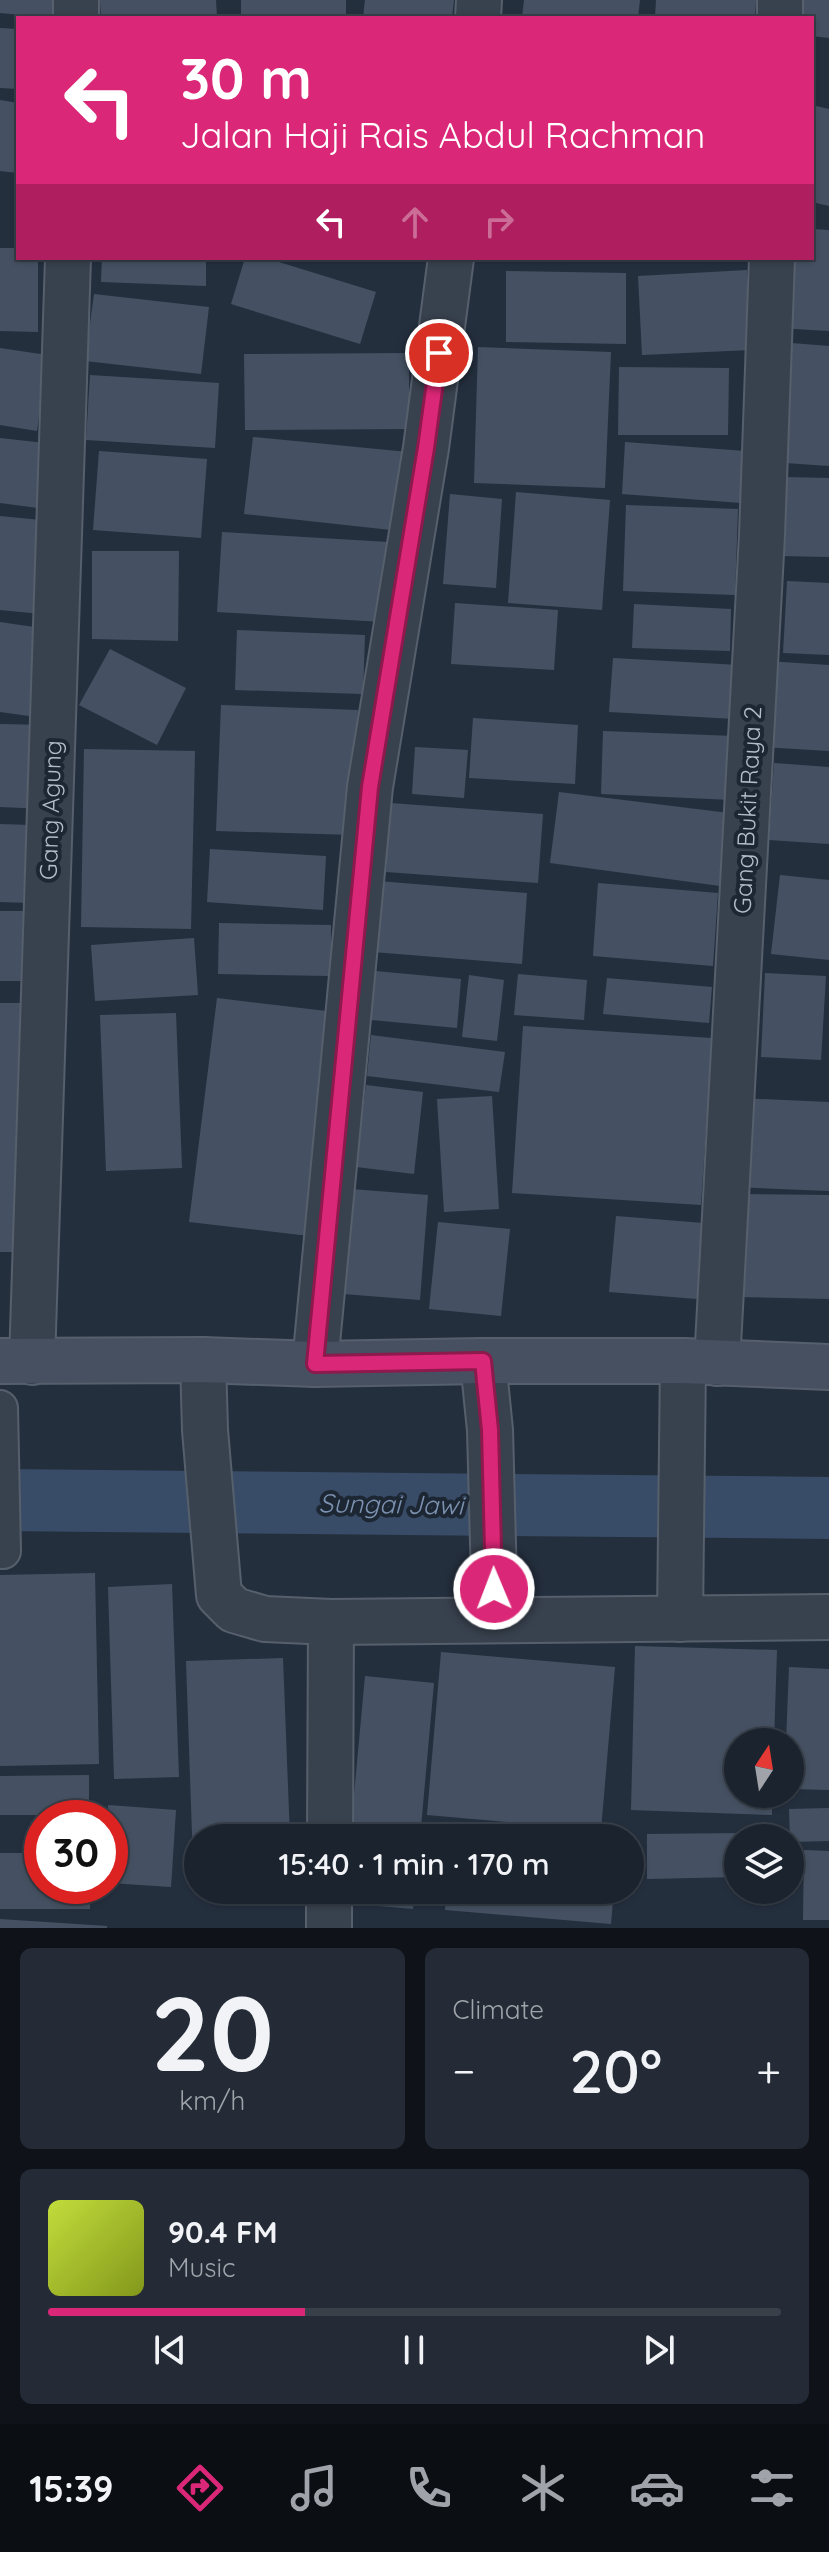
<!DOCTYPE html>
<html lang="en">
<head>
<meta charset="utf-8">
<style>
	body { margin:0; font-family:Quicksand,sans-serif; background:#242b36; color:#f1f3f6; height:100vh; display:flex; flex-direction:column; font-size:30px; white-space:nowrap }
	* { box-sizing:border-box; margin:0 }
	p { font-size:26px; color:#a0a4aa }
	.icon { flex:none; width:44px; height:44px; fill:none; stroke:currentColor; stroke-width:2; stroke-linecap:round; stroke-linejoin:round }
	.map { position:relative; height:1928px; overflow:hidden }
	.sheet { display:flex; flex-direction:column; gap:20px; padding:20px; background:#0f1319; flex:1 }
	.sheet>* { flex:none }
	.top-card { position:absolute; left:16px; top:16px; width:798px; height:244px; border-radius:0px; box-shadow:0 2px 6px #0004,0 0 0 2px #39404a; background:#db2777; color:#fff; overflow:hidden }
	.needle { width:52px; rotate:12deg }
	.buttons { position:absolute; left:724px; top:1728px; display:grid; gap:16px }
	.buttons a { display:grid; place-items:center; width:80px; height:80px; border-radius:50%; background:#1b232e; box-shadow:0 2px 6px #0004,0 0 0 2px #39404a; font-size:40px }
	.speed { position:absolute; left:24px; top:1800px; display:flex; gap:16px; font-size:40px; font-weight:700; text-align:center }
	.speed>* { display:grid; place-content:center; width:104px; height:104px; border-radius:50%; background:#1b232e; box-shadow:0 2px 6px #0004,0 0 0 2px #39404a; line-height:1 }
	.speed .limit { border:12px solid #d22; background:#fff; color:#111 }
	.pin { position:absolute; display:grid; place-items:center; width:68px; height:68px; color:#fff; margin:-34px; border:4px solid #fff; border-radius:50%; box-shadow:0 2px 8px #0007 }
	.me { position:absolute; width:88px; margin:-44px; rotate:359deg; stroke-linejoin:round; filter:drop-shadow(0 0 6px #0008) }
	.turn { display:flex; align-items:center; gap:28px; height:168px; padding:0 32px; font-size:36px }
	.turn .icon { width:104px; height:104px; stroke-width:2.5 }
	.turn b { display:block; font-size:56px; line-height:68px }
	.lanes { display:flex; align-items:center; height:76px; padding:0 32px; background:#0003; justify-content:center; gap:40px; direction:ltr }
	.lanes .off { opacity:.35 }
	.big { font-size:60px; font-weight:600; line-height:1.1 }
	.sheet .card { flex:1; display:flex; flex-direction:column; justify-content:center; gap:12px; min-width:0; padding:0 28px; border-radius:12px; background:#242b36 }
	.sheet .dial { align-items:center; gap:0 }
	.dial b { font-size:104px; line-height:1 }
	.song { display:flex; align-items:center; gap:24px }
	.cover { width:96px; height:96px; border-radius:12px; background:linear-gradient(135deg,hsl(70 70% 55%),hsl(70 70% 35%)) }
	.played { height:8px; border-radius:4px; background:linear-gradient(90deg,#db2777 35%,#39404a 35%) }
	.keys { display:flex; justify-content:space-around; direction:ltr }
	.heat { display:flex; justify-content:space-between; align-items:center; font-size:44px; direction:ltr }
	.sheet .tiles { flex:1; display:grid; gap:20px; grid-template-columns:1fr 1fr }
	.card:last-child { grid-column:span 2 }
	.trip { position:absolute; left:184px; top:1824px; width:460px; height:80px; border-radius:40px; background:#1b232e; box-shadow:0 2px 6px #0004,0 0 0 2px #39404a; font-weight:600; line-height:80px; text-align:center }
	.tab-bar { display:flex; height:128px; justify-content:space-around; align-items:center; background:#0b0e12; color:#a0a4aa }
	.tab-bar .icon { width:56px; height:56px }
	.tab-bar .on { color:#db2777 }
	.tab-bar b { font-size:36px; color:#f1f3f6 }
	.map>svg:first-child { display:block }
</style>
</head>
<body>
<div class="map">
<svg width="829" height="1928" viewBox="0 0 829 1928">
	<rect width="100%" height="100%" fill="#242f3e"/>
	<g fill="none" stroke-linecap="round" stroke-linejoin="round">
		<!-- canal -->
		<path stroke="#394c67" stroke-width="62" d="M0 1500 829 1508"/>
	</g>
	<!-- building -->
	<g fill="#455162">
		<path d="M0 0H56L54 18 0 13Z"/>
		<path d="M100 0H216L217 18H101Z"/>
		<rect x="241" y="0" width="105" height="18"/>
		<path d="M365 0H454L452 18H363Z"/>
		<path d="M524 0H640L638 18H522Z"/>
		<path d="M656 0H756L755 18H655Z"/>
		<path d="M793 0H829V38L812 36V18H791Z"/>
		<path d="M0 28 18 29V89L0 88Z"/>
		<path d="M0 100 18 103V173L0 171Z"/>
		<path d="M812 105 829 109V206L812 202Z"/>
		<path d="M812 229 829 230V331L778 328 781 258H812Z"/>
		<path d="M0 248H18V258H38V332L0 331Z"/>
		<path d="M102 258H206V286L101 282Z"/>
		<path d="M245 258H266L376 292 360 344 231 304Z"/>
		<path d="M747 270 750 350 642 355 638 276Z"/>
		<path d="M506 271 626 273V344L506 342Z"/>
		<path d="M94 294 209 307 201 374 85 361Z"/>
		<path d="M779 342 829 346V466L771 462Z"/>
		<path d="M478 347 611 352 605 488 474 483Z"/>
		<path d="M0 348 47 355 37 431 0 425Z"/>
		<path d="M409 353V429L245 430 244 354Z"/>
		<path d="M619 367 729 368 728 435H618Z"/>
		<path d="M90 375 219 383 215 448 86 440Z"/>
		<path d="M253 437 408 452 400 531 244 514Z"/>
		<path d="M0 438 45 443 38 508 0 503Z"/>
		<path d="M625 442 745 451 741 503 622 494Z"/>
		<path d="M99 451 207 459 201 538 93 530Z"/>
		<path d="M783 477 829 478V557L781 556Z"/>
		<path d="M516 492 610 500 602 610 508 603Z"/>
		<path d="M450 494 502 499 496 588 443 584Z"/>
		<path d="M626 505 738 509 735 595 623 591Z"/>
		<path d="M0 516 51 521 42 614 0 610Z"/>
		<path d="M222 532 388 542 382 622 217 612Z"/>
		<path d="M92 551H179L178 641 92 639Z"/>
		<path d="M787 581 829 583V655L783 653Z"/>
		<path d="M455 603 558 610 554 670 451 664Z"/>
		<path d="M634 604 731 609 730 651 632 648Z"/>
		<path d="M0 622 48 629 36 717 0 712Z"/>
		<path d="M237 630 365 635 363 694 235 690Z"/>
		<path d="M110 649 186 688 157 745 79 705Z"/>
		<path d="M613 658 739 665 735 719 609 712Z"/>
		<path d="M766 661 829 665V751L760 747Z"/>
		<path d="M221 705 358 710 354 835 216 831Z"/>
		<path d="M473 718 578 725 575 784 469 778Z"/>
		<path d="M0 724 47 725 45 809 0 807Z"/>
		<path d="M603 731 734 736 732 800 601 794Z"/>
		<path d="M415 747 468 750 464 798 412 794Z"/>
		<path d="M84 749 195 751 191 929 81 927Z"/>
		<path d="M774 763 829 767V844L769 840Z"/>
		<path d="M559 792 745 815 735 888 550 863Z"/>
		<path d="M390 803 543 814 538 883 386 872Z"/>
		<path d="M0 824 31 825 29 903 0 902Z"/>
		<path d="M210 849 326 856 323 910 207 902Z"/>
		<path d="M780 875 829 880V960L771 954Z"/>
		<path d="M378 881 527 893 522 964 373 952Z"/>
		<path d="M598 883 718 893 713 966 593 956Z"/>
		<rect x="0" y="911" width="43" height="70"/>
		<path d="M219 923 331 925V976L218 974Z"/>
		<path d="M194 938 198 995 95 1001 91 945Z"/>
		<path d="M365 970 461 979 457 1028 361 1019Z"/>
		<path d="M765 973 826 976 821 1060 761 1057Z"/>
		<path d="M518 974 587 980 584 1020 514 1015Z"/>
		<path d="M469 975 504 980 497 1041 462 1037Z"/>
		<path d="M607 978 712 987 709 1023 603 1014Z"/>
		<path d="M217 998 335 1012 309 1236 189 1222Z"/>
		<path d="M0 1003H32L29 1252H0Z"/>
		<path d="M176 1013 182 1168 106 1171 100 1015Z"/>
		<path d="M523 1026 712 1038 701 1205 512 1193Z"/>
		<path d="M371 1035 505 1052 499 1092 367 1076Z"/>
		<path d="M366 1085 423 1092 414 1174 356 1167Z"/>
		<path d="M492 1096 499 1209 444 1212 437 1099Z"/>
		<path d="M738 1098 829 1102V1191L735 1187Z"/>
		<path d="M351 1189 428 1195 420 1300 343 1294Z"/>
		<path d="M738 1194 829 1195V1299L736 1297Z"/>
		<path d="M616 1216 716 1224 710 1300 609 1292Z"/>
		<path d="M438 1222 510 1229 501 1316 429 1309Z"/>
		<path d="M95 1573 99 1764 0 1766V1575Z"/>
		<path d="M172 1584 179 1777 114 1779 108 1587Z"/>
		<path d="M635 1646 777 1650 774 1742H738V1794H772V1815L631 1810Z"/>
		<path d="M441 1652 615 1667 601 1830 427 1815Z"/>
		<path d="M283 1658 290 1838H198V1891H194L186 1661Z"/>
		<path d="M789 1667 829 1669V1790L790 1789V1742H786Z"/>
		<path d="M365 1676 434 1683 420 1838H350Z"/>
		<path d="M89 1775V1818H42V1886H90V1909H0V1853H39L38 1815H0V1776Z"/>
		<path d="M108 1805 176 1810 171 1887 110 1883Z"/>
		<path d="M829 1808V1841L790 1842 789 1809Z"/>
		<path d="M451 1831 515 1836V1838H450Z"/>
		<path d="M745 1833V1838H738V1877L647 1879V1834Z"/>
		<path d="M804 1850 829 1851V1920H803Z"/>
		<path d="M345 1890H415L413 1909 344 1903Z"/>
		<path d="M446 1890H614L611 1924 445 1910Z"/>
		<path d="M0 1919 107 1926V1928H0Z"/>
	</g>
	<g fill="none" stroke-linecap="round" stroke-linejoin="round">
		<defs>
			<path id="lane" d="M0 1408 3 1551"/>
			<g id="street">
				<path d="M76 18V0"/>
				<path d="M478 18 479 0"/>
				<path d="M780 18V0"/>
				<path d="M203 1360 205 1430 219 1595 234 1610 265 1619 331 1622 330 1838"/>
				<path d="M483 1361 490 1430 495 1620"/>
				<path d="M32 1362 68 258"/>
				<path d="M717 1363 762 535 772 258"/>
				<path d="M315 1364 370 787 426 448 451 258"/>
				<path d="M680 1619 683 1361"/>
				<path d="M331 1622 829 1617"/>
				<path d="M329 1928V1890"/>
			</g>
			<path id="secondary" d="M0 1361 203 1360 315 1364 483 1361H683L829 1367"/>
		</defs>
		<!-- lane casing -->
		<use href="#lane" stroke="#565f6c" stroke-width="38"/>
		<!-- street casing -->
		<use href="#street" stroke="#565f6c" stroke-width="48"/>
		<!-- secondary casing -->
		<use href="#secondary" stroke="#565f6c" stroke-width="48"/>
		<!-- lane -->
		<use href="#lane" stroke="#38414e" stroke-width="34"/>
		<!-- street -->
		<use href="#street" stroke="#38414e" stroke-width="44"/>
		<!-- secondary -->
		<use href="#secondary" stroke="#465061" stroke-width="44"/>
	</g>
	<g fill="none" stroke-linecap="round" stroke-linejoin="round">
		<defs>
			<path id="route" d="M439 353 426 448 370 787 315 1364 483 1361 490 1430 494 1589"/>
		</defs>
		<!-- route casing -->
		<use href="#route" stroke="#8e194d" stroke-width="20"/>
		<!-- route -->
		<use href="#route" stroke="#db2777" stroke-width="14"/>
	</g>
	<g text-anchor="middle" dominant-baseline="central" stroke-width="8" stroke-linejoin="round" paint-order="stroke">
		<!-- street labels -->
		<g font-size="24" fill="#b4bcc9" stroke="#1d2633">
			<text transform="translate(50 810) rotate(-88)">Gang Agung</text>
			<text transform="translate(747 810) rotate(-87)">Gang Bukit Raya 2</text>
		</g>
		<!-- water labels -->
		<g font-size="26" font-style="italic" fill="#7c92b1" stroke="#1d2633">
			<text transform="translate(391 1504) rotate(1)">Sungai Jawi</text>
		</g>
	</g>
</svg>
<div class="buttons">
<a><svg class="needle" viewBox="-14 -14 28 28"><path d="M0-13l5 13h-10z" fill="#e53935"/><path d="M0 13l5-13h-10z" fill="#a0a4aa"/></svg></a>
<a><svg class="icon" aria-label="layers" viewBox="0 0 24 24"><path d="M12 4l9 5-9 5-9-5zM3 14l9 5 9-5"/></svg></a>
</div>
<div class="speed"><div class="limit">30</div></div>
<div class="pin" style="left:439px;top:353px;background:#d93025"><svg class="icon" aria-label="arrive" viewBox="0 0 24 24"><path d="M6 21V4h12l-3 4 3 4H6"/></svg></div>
<svg class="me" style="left:494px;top:1589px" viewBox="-20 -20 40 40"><circle r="17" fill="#db2777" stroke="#fff" stroke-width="3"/><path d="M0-11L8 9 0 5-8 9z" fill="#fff"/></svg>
<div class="trip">15:40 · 1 min · 170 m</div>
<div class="top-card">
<div class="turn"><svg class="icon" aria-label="left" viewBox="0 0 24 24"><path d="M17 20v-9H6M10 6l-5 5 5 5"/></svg><div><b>30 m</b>Jalan Haji Rais Abdul Rachman</div></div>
<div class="lanes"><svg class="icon" aria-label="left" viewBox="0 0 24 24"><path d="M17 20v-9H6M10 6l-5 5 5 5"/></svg><svg class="icon off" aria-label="ahead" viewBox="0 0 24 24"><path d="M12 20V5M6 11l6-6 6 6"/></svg><svg class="icon off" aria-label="right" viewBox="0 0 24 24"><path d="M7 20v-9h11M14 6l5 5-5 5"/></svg></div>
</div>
</div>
<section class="sheet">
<div class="tiles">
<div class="card dial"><b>20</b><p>km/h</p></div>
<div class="card"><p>Climate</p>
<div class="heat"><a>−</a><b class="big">20°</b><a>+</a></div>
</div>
<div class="card">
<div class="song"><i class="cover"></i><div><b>90.4 FM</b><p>Music</p></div></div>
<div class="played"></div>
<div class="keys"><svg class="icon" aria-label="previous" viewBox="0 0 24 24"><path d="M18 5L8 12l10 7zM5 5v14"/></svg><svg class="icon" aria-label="pause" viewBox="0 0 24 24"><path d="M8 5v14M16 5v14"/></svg><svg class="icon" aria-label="next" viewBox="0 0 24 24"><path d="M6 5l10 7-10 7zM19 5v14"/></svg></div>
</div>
</div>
</section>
<nav class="tab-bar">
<b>15:39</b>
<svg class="icon on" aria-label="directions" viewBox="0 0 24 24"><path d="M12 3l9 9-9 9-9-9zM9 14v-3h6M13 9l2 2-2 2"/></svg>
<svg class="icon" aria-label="music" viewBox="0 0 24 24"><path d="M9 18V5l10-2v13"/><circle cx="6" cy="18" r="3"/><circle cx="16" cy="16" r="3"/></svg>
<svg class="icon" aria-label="phone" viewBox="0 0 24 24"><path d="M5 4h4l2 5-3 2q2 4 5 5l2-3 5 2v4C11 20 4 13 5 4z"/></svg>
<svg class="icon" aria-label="climate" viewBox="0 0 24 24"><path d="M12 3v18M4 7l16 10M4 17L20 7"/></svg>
<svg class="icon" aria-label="car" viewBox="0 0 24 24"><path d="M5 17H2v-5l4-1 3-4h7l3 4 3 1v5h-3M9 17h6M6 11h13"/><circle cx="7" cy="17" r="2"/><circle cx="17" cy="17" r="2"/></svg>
<svg class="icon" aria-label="filters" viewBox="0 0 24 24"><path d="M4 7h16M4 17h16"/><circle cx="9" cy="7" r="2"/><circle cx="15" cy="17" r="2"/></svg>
</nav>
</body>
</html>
